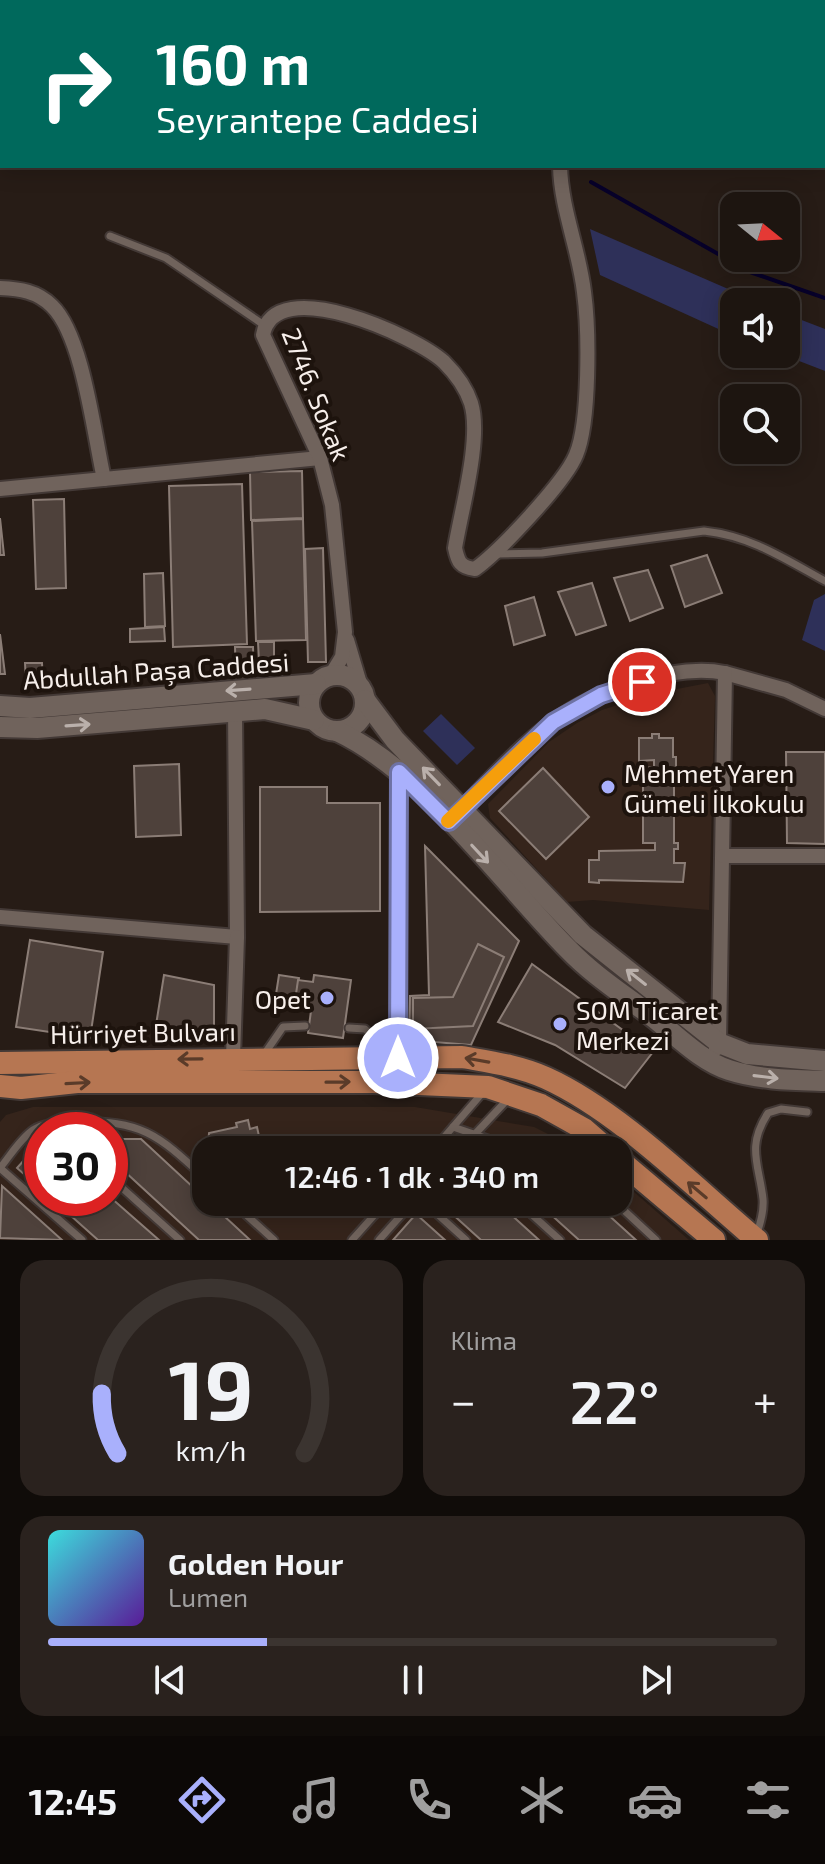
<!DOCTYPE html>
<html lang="tr">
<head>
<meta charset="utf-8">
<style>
	body { margin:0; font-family:"Exo 2",sans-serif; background:#2a221e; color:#f1f3f6; height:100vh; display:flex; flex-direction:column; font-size:30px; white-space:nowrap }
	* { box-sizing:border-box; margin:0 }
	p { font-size:26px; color:#a09f9f }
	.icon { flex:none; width:44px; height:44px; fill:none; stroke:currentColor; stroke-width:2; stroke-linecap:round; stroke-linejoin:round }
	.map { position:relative; height:1240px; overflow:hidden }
	.details { display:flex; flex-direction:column; gap:20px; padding:20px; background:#100c09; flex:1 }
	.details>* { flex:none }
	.top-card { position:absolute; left:0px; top:0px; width:826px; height:168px; box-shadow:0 4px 20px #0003,0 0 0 2px #3b3430; background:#00695c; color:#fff; overflow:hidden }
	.needle { width:52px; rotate:108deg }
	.buttons { position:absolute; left:720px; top:192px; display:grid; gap:16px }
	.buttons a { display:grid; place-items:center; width:80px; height:80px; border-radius:16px; background:#1d1510; box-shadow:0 4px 20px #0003,0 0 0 2px #3b3430; font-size:40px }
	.speed { position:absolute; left:24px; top:1112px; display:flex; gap:16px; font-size:40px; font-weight:700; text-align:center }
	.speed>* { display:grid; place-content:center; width:104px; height:104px; border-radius:50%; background:#1d1510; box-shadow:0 4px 20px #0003,0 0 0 2px #3b3430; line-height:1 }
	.speed .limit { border:12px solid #d22; background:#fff; color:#111 }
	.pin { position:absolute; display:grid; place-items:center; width:68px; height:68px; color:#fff; margin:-34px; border:4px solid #fff; border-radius:50%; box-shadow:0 2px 8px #0007 }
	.me { position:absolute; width:88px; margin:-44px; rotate:0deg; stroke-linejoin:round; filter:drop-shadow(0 0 6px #0008) }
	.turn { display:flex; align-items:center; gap:28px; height:168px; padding:0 24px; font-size:36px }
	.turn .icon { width:104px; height:104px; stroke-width:2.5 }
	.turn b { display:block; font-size:56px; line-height:68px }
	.big { font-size:60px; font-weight:600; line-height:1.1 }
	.details .tile { flex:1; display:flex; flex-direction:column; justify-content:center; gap:12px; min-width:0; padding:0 28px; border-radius:24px; background:#2a221e }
	.details .dial { align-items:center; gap:0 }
	.dial svg { height:208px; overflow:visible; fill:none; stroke:#3b3430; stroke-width:7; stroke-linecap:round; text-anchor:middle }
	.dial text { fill:#f1f3f6; stroke:none }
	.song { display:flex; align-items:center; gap:24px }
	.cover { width:96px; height:96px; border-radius:12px; background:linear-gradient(135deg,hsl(180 70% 55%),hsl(270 70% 35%)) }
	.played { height:8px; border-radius:4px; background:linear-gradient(90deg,#a9b0fc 30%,#3b3430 30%) }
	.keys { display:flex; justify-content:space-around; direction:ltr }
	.heat { display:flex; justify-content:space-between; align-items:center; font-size:44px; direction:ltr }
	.details .tiles { flex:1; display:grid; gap:20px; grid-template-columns:1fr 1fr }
	.tile:last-child { grid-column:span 2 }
	.trip { position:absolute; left:192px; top:1136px; width:440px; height:80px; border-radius:24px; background:#1d1510; box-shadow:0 4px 20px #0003,0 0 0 2px #3b3430; font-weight:600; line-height:80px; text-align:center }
	.tab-bar { display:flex; height:128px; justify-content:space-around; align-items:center; background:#0c0806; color:#a09f9f }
	.tab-bar .icon { width:56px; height:56px }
	.tab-bar .current { color:#a9b0fc }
	.tab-bar b { font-size:36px; color:#f1f3f6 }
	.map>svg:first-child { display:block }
</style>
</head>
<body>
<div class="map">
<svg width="825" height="1240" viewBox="0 0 825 1240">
	<rect width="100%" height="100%" fill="#271c16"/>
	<!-- built -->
	<g fill="#35241b" fill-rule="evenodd">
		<path d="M708 683 715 696 709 910 593 900 567 902 490 818 488 804 549 742 577 723 602 710 651 694Z"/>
		<path d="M33 1107H415L534 1127 580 1150H206V1202H618V1178L689 1240H0V1122L6 1115ZM42 1130H110V1198H42Z"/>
	</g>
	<!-- green -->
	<g fill="#2e3059">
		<path d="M590 229 742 295 758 302H734V335L725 332 600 275Z"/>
		<path d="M786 314 825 329V371L781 354H786Z"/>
		<path d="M825 594V651L802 640 814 600Z"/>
		<path d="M441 714 475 748 457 765 423 731Z"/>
	</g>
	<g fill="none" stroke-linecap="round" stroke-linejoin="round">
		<!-- stream -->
		<g stroke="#070129" stroke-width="4">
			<path d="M320 0V2"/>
			<path d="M591 182 750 272 825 298"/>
		</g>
	</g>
	<!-- building -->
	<g fill="#4e413b" stroke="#8b7d76" stroke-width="2">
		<path d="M0 31 2 32 0 66Z"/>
		<path d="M302 471 303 518 251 520 250 472Z"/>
		<path d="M242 484 247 644 173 647 169 486Z"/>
		<path d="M64 499 66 588 36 589 33 500Z"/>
		<path d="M0 518 4 555H0Z"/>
		<path d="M303 519 306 640 256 641 252 521Z"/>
		<path d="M323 548 326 662H308L305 549Z"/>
		<path d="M707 555 722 593 685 607 671 566Z"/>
		<path d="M648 570 663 608 630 621 614 578Z"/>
		<path d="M163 573 165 626 145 627 144 574Z"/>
		<path d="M592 583 606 625 576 635 558 592Z"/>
		<path d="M534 597 545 635 514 645 505 606Z"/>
		<path d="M164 627 165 641 130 642V629Z"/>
		<path d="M0 634 5 674H0Z"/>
		<path d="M258 642H274V662H259Z"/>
		<path d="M235 647H253L254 680 236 681Z"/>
		<path d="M25 663H42L43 683 26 684Z"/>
		<path d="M652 734H659V738H673V757H676V768H674V843H678V849H674V863H685L683 882 599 880V883L589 882V860H599V851L655 850V843H643V768L654 767V760L639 761V738H652Z"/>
		<path d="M786 752H825V844L787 843Z"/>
		<path d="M179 764 181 835 136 837 134 766Z"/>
		<path d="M543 768 589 817 546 859 499 811Z"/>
		<path d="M260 787H327V803H380V911L260 912Z"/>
		<path d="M425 846 519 941 471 1045 409 1040 410 996 429 995Z"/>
		<path d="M30 940 103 952 90 1038 16 1027Z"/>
		<path d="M478 944 504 957 473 1026 413 1029V998L453 997Z"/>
		<path d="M532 964 653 1052 625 1088 555 1045 498 1022Z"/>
		<path d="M164 975 214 985V1035L156 1025Z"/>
		<path d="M279 975 299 978 294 1009 274 1007Z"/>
		<path d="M314 975 351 980 343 1038 308 1033 311 1011 294 1008 298 980 313 982Z"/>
		<path d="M248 1120 250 1129 257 1127 262 1150H206V1165L203 1153 208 1147 209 1133 237 1127 236 1123Z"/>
		<path d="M115 1139H141L250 1240H199L110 1158V1145Z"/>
		<path d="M42 1140V1190L17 1168Z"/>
		<path d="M2 1186 62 1240 0 1238Z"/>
		<path d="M110 1197 159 1240H98L51 1198Z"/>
		<path d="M439 1202H497L539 1240H481Z"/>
		<path d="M537 1202H594L636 1240H579Z"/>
		<path d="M416 1214 445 1240H393Z"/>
	</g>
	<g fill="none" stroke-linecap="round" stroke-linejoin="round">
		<defs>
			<g id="service">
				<path d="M110 236 166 258 264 325"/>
				<path d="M497 554 542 553 704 531C751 536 785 559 825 581"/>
				<path d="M349 1028 365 1029 390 1052"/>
				<path d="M263 1056 283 1027 305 1026"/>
				<path d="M453 1127 520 1150"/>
				<path d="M433 1150 484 1091"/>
				<path d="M460 1150 508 1099"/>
				<path d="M0 1168C10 1156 20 1139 33 1130 45 1122 60 1123 75 1122 143 1120 158 1135 206 1179"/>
				<path d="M0 1168 82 1240"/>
				<path d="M110 1177 180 1240"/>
				<path d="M232 1202 274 1240"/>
				<path d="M424 1202 466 1240"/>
				<path d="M518 1202 560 1240"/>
				<path d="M615 1202 656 1240"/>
				<path d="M756 1236C760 1225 764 1211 763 1199 759 1164 746 1147 768 1113L781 1109 807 1112"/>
				<path d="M352 1240 386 1202"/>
				<path d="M379 1240 413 1202"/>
			</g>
			<g id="minor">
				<path d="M335 0 336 2"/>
				<path d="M578 0V2"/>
				<path d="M552 2V0"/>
				<path d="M0 288C20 289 37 291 52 306 83 336 94 435 104 479"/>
				<path d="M0 489 320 458"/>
				<path d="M347 640 361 687"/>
				<path d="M725 673 786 690 825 709"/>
				<path d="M331 675 342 657 345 632 332 505 320 458 263 335C274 272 416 336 444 362 455 373 466 388 471 403 482 438 461 511 455 548 458 562 460 567 475 569 500 551 565 482 576 455 590 422 589 329 584 292 579 249 561 209 560 166"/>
				<path d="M455 816C485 785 518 747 553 722 595 691 674 663 725 673L719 1043 716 1049"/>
				<path d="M723 856H825"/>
				<path d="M0 917 237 937 235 711"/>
				<path d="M233 1058 237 937"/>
				<path d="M398 1058 399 767"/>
			</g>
			<g id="secondary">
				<circle cx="337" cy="703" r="28"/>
				<path d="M365 700 395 740 583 935 719 1043 747 1054 825 1061"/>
				<path d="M0 706 30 708 316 684"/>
				<path d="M0 727 37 728 265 709 314 720"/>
				<path d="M337 731C424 772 501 881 569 950 594 976 626 996 654 1018 677 1036 701 1061 729 1070 760 1080 793 1080 825 1081"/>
			</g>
			<g id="primary">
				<path d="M0 1063 462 1057C490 1062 520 1066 546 1078 619 1111 695 1188 757 1240"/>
				<path d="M0 1086 21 1088 77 1082H373L488 1087 541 1105 584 1129 608 1150"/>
				<path d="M618 1159 714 1240"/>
			</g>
		</defs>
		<!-- service casing -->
		<use href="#service" stroke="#433936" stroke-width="11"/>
		<!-- minor casing -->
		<use href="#minor" stroke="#433936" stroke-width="18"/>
		<!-- secondary casing -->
		<use href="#secondary" stroke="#433936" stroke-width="24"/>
		<!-- primary casing -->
		<use href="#primary" stroke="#433936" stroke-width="26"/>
		<!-- service -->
		<use href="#service" stroke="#70635c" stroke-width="7"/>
		<!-- minor -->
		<use href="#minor" stroke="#70635c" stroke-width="14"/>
		<!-- secondary -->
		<use href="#secondary" stroke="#70635c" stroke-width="20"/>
		<!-- primary -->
		<use href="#primary" stroke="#b67652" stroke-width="22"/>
	</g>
	<!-- one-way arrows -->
	<defs><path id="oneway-shaft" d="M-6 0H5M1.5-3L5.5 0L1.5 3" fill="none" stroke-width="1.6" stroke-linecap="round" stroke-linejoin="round" transform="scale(2)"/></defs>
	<g stroke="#bab0ab">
		<use href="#oneway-shaft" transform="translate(238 690) rotate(176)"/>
		<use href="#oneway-shaft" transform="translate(78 725) rotate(-4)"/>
		<use href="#oneway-shaft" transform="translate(431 776) rotate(-134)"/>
		<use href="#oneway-shaft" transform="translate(480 854) rotate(47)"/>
		<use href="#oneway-shaft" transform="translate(636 977) rotate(-142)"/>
		<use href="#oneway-shaft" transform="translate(766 1077) rotate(7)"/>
	</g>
	<g stroke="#5a3b29">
		<use href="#oneway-shaft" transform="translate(190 1059) rotate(179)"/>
		<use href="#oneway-shaft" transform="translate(477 1060) rotate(-170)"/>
		<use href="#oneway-shaft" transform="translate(338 1082) rotate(-1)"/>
		<use href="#oneway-shaft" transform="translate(78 1083) rotate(-3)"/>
		<use href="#oneway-shaft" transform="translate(697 1190) rotate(-140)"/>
	</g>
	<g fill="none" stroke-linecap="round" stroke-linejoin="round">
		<defs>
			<path id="route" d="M398 1058 399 772 449 822 553 722 601 695 642 682"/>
		</defs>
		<!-- route casing -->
		<use href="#route" stroke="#6e72a4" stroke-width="20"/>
		<!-- route -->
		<use href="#route" stroke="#a9b0fc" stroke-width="14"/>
		<!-- slow -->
		<path stroke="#f59e0b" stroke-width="14" d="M448 821 534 739"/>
	</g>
	<!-- markers -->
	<g fill="#a9b0fc" stroke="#1d130d" stroke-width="3">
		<circle cx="608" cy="787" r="8"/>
		<circle cx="327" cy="998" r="8"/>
		<circle cx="560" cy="1024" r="8"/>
	</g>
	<g text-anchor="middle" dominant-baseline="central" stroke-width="8" stroke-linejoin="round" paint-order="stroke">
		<!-- street labels -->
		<g font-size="26" fill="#f7efeb" stroke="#1d130d">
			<text transform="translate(317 394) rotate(68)">2746. Sokak</text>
			<text transform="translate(156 670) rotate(-4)">Abdullah Paşa Caddesi</text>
			<text transform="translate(143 1032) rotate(-1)">Hürriyet Bulvarı</text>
		</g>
		<!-- poi labels -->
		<g font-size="26" fill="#f7efeb" stroke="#1d130d" text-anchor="start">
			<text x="624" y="772">Mehmet Yaren<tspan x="624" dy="30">Gümeli İlkokulu</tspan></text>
			<text x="311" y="998" text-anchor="end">Opet</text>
			<text x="576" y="1009">SOM Ticaret<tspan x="576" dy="30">Merkezi</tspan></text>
		</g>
	</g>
</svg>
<div class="buttons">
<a><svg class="needle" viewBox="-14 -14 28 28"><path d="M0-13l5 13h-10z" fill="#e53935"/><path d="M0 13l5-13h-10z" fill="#a09f9f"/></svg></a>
<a><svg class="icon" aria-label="sound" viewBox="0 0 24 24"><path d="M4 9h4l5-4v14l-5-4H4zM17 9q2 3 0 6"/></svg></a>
<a><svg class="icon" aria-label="search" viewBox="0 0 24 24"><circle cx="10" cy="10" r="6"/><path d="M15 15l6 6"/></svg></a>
</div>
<div class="speed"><div class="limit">30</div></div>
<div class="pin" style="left:642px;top:682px;background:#d93025"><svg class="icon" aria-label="arrive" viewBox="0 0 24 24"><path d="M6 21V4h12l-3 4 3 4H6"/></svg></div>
<svg class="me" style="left:398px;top:1058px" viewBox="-20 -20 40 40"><circle r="17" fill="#a9b0fc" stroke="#fff" stroke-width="3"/><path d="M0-11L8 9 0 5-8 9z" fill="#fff"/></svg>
<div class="trip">12:46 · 1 dk · 340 m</div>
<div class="top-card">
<div class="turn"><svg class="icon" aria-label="right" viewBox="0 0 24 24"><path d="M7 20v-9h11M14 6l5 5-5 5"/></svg><div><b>160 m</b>Seyrantepe Caddesi</div></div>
</div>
</div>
<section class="details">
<div class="tiles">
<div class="tile dial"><svg viewBox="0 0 100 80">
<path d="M14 69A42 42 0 1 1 86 69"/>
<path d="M14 69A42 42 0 0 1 8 46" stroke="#a9b0fc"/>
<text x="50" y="56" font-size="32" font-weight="700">19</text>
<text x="50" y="72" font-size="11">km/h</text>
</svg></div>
<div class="tile"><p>Klima</p>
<div class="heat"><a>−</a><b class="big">22°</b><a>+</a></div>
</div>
<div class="tile">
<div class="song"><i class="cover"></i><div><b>Golden Hour</b><p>Lumen</p></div></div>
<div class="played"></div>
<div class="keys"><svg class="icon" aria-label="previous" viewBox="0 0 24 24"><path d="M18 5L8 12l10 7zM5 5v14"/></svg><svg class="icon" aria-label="pause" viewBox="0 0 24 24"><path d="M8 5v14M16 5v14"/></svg><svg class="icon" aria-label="next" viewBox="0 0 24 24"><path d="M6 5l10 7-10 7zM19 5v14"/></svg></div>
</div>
</div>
</section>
<nav class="tab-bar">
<b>12:45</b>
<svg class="icon current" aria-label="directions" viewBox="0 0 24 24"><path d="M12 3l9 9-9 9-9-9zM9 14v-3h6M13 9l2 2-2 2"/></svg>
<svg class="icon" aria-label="music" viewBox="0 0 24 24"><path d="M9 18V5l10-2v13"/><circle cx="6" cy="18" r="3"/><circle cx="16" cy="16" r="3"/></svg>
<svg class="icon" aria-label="phone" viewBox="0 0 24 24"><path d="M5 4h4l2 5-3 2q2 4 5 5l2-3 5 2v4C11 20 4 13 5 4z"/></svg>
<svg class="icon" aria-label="climate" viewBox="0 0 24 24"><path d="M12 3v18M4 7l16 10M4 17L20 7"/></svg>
<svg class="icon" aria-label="car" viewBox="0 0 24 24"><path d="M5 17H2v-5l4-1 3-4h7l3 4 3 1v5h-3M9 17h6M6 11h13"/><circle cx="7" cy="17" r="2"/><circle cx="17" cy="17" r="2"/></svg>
<svg class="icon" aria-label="filters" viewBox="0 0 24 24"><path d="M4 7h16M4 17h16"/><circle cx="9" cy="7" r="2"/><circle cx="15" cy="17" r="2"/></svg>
</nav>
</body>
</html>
